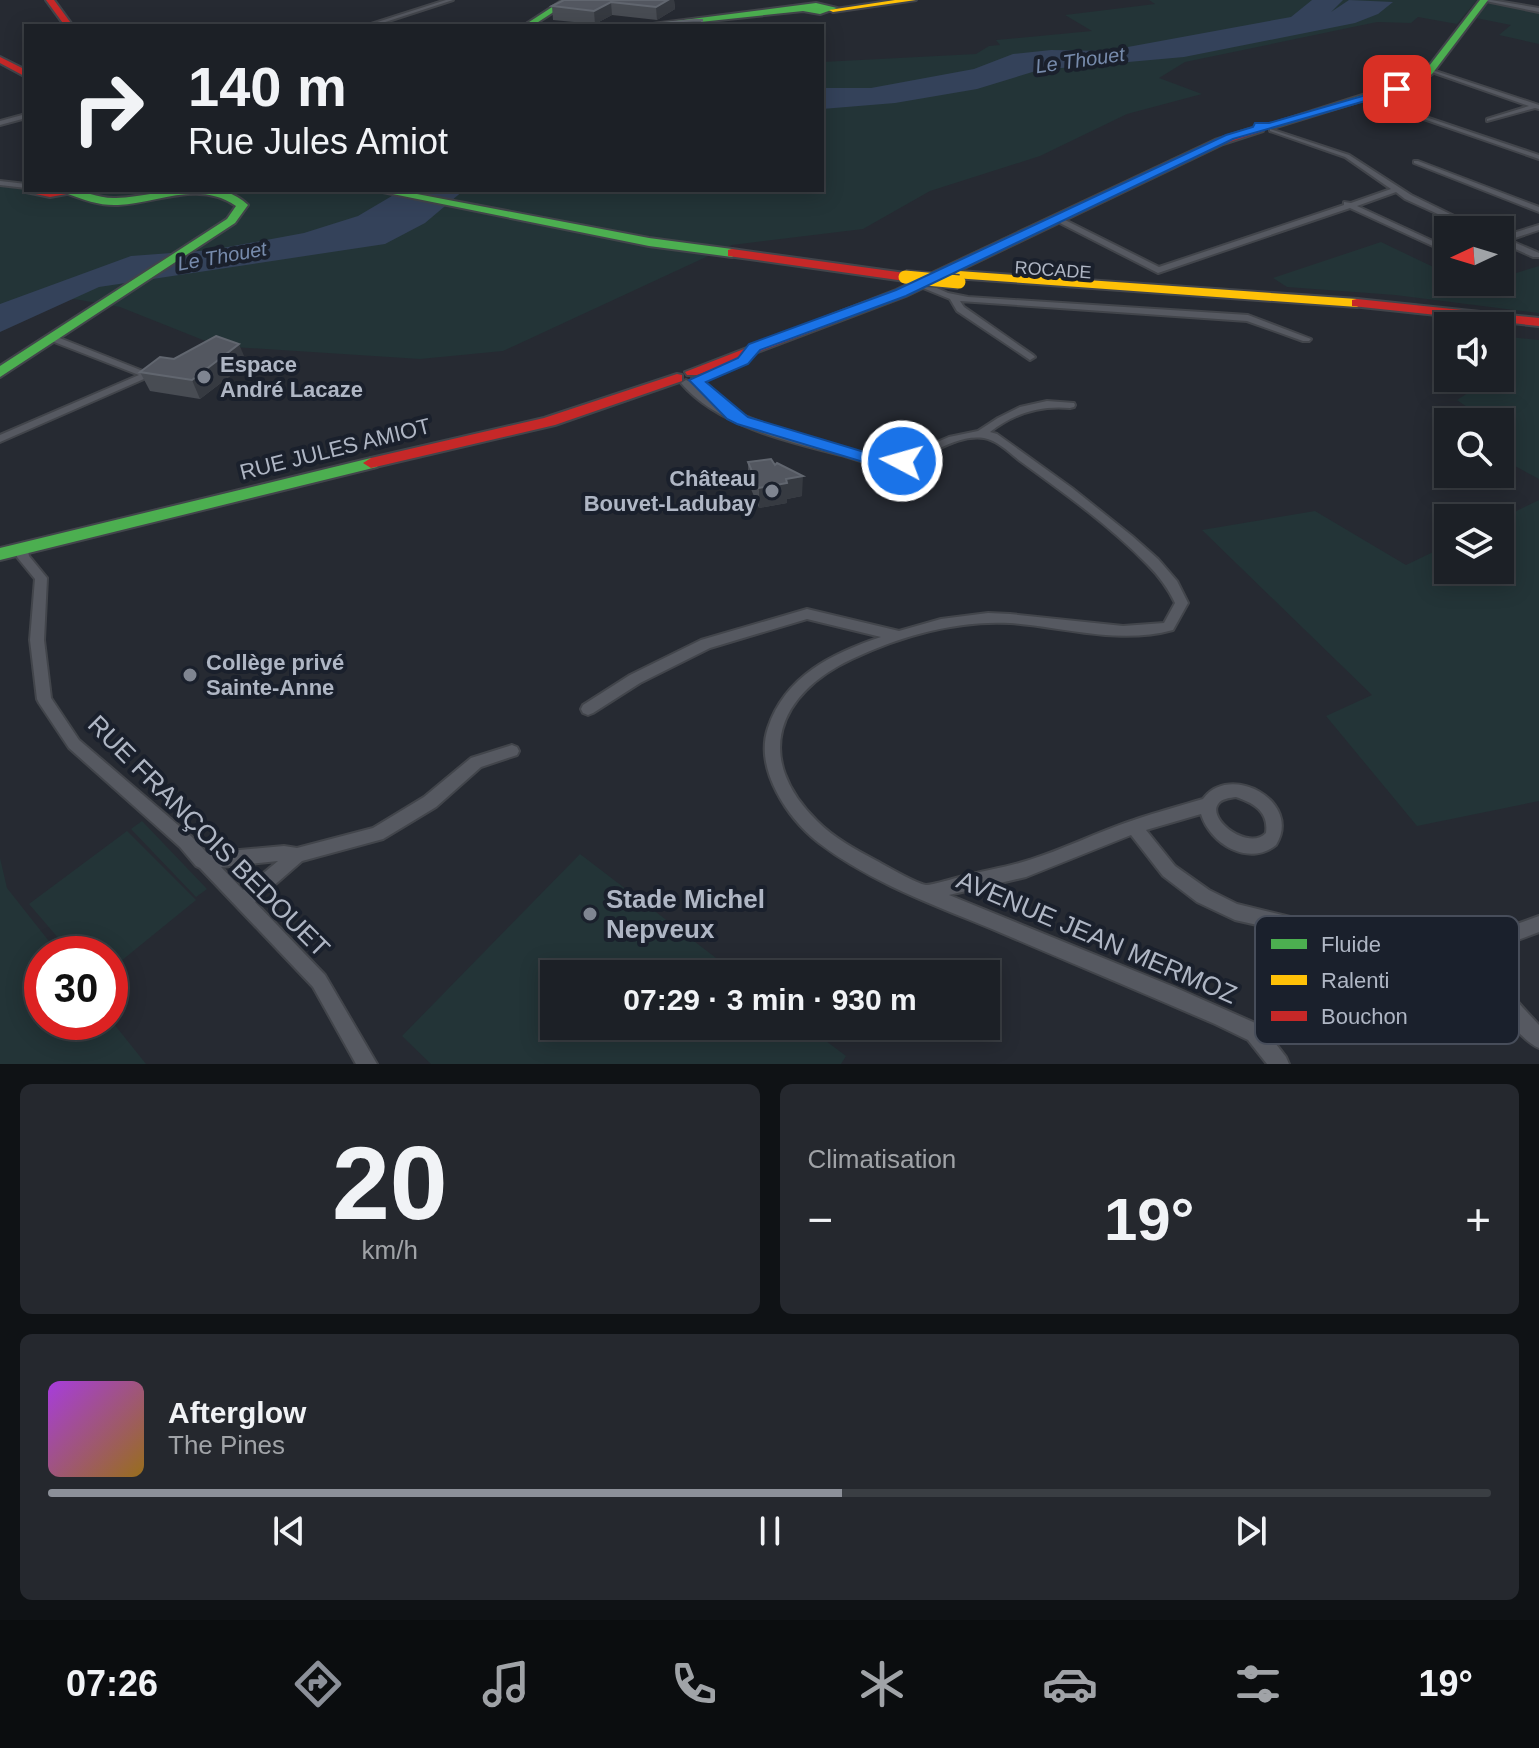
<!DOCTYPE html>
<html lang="fr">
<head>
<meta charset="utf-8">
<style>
	body { margin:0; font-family:Helvetica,sans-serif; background:#25282e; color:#f1f3f6; height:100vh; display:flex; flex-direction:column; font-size:30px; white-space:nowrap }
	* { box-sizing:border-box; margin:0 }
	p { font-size:26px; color:#a0a3a7 }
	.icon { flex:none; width:44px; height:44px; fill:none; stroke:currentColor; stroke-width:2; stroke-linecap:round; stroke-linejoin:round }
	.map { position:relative; height:1064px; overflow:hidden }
	.sheet { display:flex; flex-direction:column; gap:20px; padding:20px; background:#0f1215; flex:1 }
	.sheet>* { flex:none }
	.guide { position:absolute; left:24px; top:24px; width:800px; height:168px; border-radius:0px; box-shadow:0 4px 20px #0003,0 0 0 2px #3a3e43; background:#1c2026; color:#f1f3f6; overflow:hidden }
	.needle { width:52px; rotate:266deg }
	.fabs { position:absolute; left:1434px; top:216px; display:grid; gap:16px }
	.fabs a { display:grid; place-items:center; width:80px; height:80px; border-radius:0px; background:#1c2026; box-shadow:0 4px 20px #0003,0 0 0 2px #3a3e43; font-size:40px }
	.speed { position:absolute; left:24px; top:936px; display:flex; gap:16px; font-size:40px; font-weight:700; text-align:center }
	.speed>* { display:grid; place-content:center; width:104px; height:104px; border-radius:50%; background:#1c2026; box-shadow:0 4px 20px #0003,0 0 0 2px #3a3e43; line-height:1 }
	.speed .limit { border:12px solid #d22; background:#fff; color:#111 }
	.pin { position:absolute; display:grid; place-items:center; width:68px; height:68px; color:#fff; margin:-34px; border-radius:16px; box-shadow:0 4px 12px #0006 }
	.me { position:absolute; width:88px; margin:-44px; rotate:276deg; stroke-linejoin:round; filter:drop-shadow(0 0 6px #0008) }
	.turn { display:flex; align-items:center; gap:28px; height:168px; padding:0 32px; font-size:36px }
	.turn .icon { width:104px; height:104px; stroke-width:2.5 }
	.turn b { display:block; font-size:56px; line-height:68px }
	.big { font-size:60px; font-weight:700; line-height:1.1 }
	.sheet .tile { flex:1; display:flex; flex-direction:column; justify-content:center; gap:12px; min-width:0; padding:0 28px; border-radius:12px; background:#25282e }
	.sheet .dial { align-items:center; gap:0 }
	.dial b { font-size:104px; line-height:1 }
	.song { display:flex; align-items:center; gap:24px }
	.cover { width:96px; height:96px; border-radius:12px; background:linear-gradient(135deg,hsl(280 70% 55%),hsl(40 70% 35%)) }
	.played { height:8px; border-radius:4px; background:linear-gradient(90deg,#8c9099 55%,#3a3e43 55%) }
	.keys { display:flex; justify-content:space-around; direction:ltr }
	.heat { display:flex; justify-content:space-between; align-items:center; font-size:44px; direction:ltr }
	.sheet .tiles { flex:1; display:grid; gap:20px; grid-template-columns:1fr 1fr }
	.tile:last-child { grid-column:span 2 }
	.trip { position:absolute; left:540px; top:960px; width:460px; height:80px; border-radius:0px; background:#1c2026; box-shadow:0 4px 20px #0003,0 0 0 2px #3a3e43; font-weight:700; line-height:80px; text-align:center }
	.menu { display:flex; height:128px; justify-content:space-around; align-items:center; background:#0b0d0f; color:#a0a3a7 }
	.menu .icon { width:56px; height:56px }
	.menu .on { color:#8c9099 }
	.menu b { font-size:36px; color:#f1f3f6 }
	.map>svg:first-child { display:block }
</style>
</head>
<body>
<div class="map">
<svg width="1539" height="1064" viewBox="0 0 1539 1064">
	<rect width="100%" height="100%" fill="#262a32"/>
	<!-- green -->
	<g fill="#233437">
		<path d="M1149 0H1477L1457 24 1418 17 1411 23 1377 22 1185 62 1159 78 1202 94 1127 114 1040 156 930 191 863 229 732 245 503 351 420 359 218 346 120 307 74 299 0 312V185L19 184 26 176V190H822V62L976 54 989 46 1000 45 996 40 1092 31 1065 15 1155 4Z"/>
		<path d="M1487 3 1539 11V44L1499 35 1511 25 1476 18Z"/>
		<path d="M1381 242 1448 274V282L1473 286 1500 282V278L1539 266V313L1395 295 1287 287 1273 278Z"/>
		<path d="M1500 336 1539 340V479L1502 459 1500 422H1488L1457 400 1491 378H1500L1503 370 1500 369Z"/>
		<path d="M1539 500V801L1417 826 1326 716 1372 695 1202 530 1315 511 1406 565 1448 545V570H1500V519Z"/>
		<path d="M142 821 207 889 196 897 131 829Z"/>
		<path d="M127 831 196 900 110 970V954H72L29 904Z"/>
		<path d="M580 854 737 974H554V1026H806L846 1056 841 1064H431L402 1036Z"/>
		<path d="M0 858 7 888 59 954H42V1022H110V1019L146 1064H0Z"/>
	</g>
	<!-- water -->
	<g fill="#34425a">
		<path d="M1312 0H1343L1331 12 1349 0 1393 2 1378 14 1355 23 1184 57 1039 70 977 89 895 103 822 109V88H871L974 69 1013 54 1051 50 1106 51 1291 17Z"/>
		<path d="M402 190H464L425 223 385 244 99 287 0 332V304L131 256 212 250 304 233 358 216Z"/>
	</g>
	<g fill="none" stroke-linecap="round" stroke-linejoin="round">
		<defs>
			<g id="street">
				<path d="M446 0H453L373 26H365Z"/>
				<path d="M1481 0H1491L1539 8V12Z"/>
				<path d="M1429 69 1539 105V109L1535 108 1487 121V119L1529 106 1429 71Z"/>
				<path d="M1363 96 1539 155V159L1363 98Z"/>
				<path d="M26 114V118L0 125V121Z"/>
				<path d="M1270 129 1349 155 1411 195 1483 230H1473L1405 199 1396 192 1357 206 1448 248V253L1350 208 1158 273 1054 220 1061 218 1159 267 1344 205V202L1351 203 1391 189 1345 157 1270 131Z"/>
				<path d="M1414 161H1418L1539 207V212L1414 163Z"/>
				<path d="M0 181 26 184V188L0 185Z"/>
				<path d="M1539 225V230L1509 240 1539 253V257H1533L1500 242V237Z"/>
				<path d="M921 281 948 293 968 297 1248 315 1311 339 1309 341H1303L1247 321 960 301 964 307 1033 355 1035 357 1030 360 957 311 950 299 918 286 917 284Z"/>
				<path d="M52 335 153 375 0 442V435L139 375 49 340V336Z"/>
				<path d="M696 377 700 378 727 402 728 404 727 406 723 407 782 431 886 460 909 454 949 437 978 431 998 418 1020 407 1047 401 1074 403 1075 405 1074 407 1070 408C1040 405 1013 414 990 432L997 434 1072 488 1132 536 1158 559 1177 581 1188 603 1173 630C1119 645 1064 627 1010 623 957 620 900 636 852 659 777 694 753 758 817 821 834 838 856 850 877 861 886 866 917 884 926 885 934 885 958 877 967 875 987 870 1007 867 1026 861 1063 850 1097 832 1134 820 1157 812 1180 806 1203 799 1229 762 1303 801 1276 845 1249 867 1210 844 1201 814L1146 830 1175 866 1209 890 1237 904 1307 921 1335 942 1338 948 1335 954 1329 957 1297 934 1235 920 1197 902 1163 876 1131 835 1026 877 949 895 1174 987 1262 1026 1286 1057 1289 1064H1267L1248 1040 1215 1024C1141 992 1067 961 992 929 934 905 870 882 819 843 788 819 754 769 768 728 785 676 833 653 881 637L807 619 710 648 640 683 593 713 588 715 583 713 581 709 583 705 630 675 701 640 807 609 899 631 941 619 988 613 1010 614 1123 626 1164 623 1175 603C1168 588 1159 576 1147 564 1109 525 1064 493 1020 461 1010 453 997 440 984 438 949 433 921 467 886 466 873 466 858 460 845 456 792 443 717 426 681 383L686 380C696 384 705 396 715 402L692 382V378ZM1236 797C1254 803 1269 812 1266 833 1249 851 1207 820 1218 804 1222 798 1230 798 1236 797Z"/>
				<path d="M23 544 27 545 29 556 47 578 44 640 51 698 79 740 192 837 207 853 284 846 297 848 373 828 424 797 471 758 512 745 517 747 519 751 517 755 481 767 436 807 383 839 302 861 255 902 325 975 377 1064H356L313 987 200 868 196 866 180 847 69 748 39 703 37 699 30 640 35 579 17 557V548ZM278 861 243 890 221 867Z"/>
				<path d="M1539 916V932L1491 950C1495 981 1519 1003 1539 1025V1048C1514 1038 1464 967 1476 939Z"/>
			</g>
			<g id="fast">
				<path d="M563 0H572L532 26H523Z"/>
				<path d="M1480 0H1488L1432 74 1419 83 1273 128 1265 126 1413 79 1426 70Z"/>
				<path d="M816 3 837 8 820 14 803 11 662 26H637Z"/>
				<path d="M68 190C84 190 99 199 116 198 156 197 216 173 248 205L235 223 0 377V366L227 219 236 206C199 180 158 203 118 205 101 206 84 200 68 194Z"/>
				<path d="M373 190H396L649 238 732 249 738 253 732 257 649 246Z"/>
				<path d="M371 458 377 459 379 463 377 467 0 560V548Z"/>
			</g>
			<g id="slow">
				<path d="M895 0H916L833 12 829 10Z"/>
				<path d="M959 271 1357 299 1364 303 1357 307 954 278 953 275Z"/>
			</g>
			<g id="jam">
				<path d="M46 0H54L73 26H65Z"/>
				<path d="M0 57 26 70V77L0 63Z"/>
				<path d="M1259 126 1263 127V131L1223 144 906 296 697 375H687L685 372 896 290 1215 140Z"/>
				<path d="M26 188V190H88L50 197 26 192 24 190Z"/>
				<path d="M732 249 905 273 911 277 905 281 728 256V250Z"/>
				<path d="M1357 299 1539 318V326L1352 306V300Z"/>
				<path d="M677 374 682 375V381L555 425 371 468 363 463 371 458 544 418Z"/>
			</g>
		</defs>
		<!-- street casing -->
		<use href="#street" stroke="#42454b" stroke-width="4"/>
		<!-- fast casing -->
		<use href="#fast" stroke="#42454b" stroke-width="4"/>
		<!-- slow casing -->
		<use href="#slow" stroke="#42454b" stroke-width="4"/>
		<!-- jam casing -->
		<use href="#jam" stroke="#42454b" stroke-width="4"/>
		<!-- street -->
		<use href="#street" fill="#565961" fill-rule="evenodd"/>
		<!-- fast -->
		<use href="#fast" fill="#4caf50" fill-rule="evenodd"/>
		<!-- slow -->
		<use href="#slow" fill="#ffc107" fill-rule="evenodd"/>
		<!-- jam -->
		<use href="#jam" fill="#c62828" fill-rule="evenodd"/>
		<defs>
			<path id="slow-bridge" d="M905 277 959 282"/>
		</defs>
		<!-- slow-bridge casing -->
		<use href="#slow-bridge" stroke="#43464d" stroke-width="16" stroke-linecap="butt"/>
		<!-- slow-bridge -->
		<use href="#slow-bridge" stroke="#ffc107" stroke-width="13"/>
	</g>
	<!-- wall -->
	<g fill="#484c53">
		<path d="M564 0H674L675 9 657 20 612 15 595 24 553 20 552 6Z"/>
		<path d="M174 359 247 363 200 399 150 391 140 372Z"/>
		<path d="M748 462 775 465 802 496 787 499V503L759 508 748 482Z"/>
	</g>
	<!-- shaded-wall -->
	<g fill="#363a41">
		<path d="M668 0H674L675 9 657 20 656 7Z"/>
		<path d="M611 2 612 15 595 24 594 11Z"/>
		<path d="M239 344 247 363 200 399 192 380Z"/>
		<path d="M803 476 802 496 787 499V503L759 508V488L786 479Z"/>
	</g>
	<!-- building -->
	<g fill="#535760" stroke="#61666f" stroke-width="2">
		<path d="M564 0H668L656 7 611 2 594 11 552 6Z"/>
		<path d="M694 20H702V26H652V24Z"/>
		<path d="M216 336 239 344 192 380 140 372 160 357 174 359Z"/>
		<path d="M771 459 775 465 777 463 803 476 786 479 787 483 759 488 748 462Z"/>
	</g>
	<!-- route -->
	<path fill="#1a73e8" stroke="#114b97" stroke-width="2" d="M1397 86 1400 91 1233 139 906 296 760 350 748 364 706 382 748 417 871 454 908 458V465L870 464 737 424 727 419 689 380 738 358 749 344 896 290 1226 135 1253 127 1255 123H1269Z"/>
	<!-- markers -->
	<g fill="#7f8591" stroke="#1a202c" stroke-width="3">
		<circle cx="204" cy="377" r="8"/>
		<circle cx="772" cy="491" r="8"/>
		<circle cx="190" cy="675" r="8"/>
		<circle cx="590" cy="914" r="8"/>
	</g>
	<g text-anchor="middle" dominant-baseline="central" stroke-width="8" stroke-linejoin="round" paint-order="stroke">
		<!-- far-street labels -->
		<g font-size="18" fill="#afb6c4" stroke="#1a202c">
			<text transform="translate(1053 270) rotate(4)">ROCADE</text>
		</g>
		<!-- far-water labels -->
		<g font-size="20" font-style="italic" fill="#778bac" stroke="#1a202c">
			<text transform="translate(1080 60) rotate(-8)">Le Thouet</text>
			<text transform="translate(222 256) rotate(-10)">Le Thouet</text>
		</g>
		<!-- poi labels -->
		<g font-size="22" font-weight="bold" fill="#afb6c4" stroke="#1a202c" text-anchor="start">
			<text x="220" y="364">Espace<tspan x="220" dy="25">André Lacaze</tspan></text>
			<text x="756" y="478" text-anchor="end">Château<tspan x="756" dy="25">Bouvet-Ladubay</tspan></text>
			<text x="206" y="662">Collège privé<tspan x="206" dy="25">Sainte-Anne</tspan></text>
		</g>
		<!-- street labels -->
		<g font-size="22" fill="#afb6c4" stroke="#1a202c">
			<text transform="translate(335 449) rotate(-14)">RUE JULES AMIOT</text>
		</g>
		<!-- near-street labels -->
		<g font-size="26" fill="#afb6c4" stroke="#1a202c">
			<text transform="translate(209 836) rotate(45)">RUE FRANÇOIS BEDOUET</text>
			<text transform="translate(1097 937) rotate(23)">AVENUE JEAN MERMOZ</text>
		</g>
		<!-- near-poi labels -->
		<g font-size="26" font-weight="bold" fill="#afb6c4" stroke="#1a202c" text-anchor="start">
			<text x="606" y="899">Stade Michel<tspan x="606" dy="30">Nepveux</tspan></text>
		</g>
	</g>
	<!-- legend -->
	<rect x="1255" y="916" width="264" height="128" rx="12" fill="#1a202c" stroke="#474d5a" stroke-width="2"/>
	<rect x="1271" y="939" width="36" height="10" fill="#4caf50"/>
	<rect x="1271" y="975" width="36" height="10" fill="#ffc107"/>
	<rect x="1271" y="1011" width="36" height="10" fill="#c62828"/>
	<g font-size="22" fill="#afb6c4">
		<text x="1321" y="952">Fluide</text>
		<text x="1321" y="988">Ralenti</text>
		<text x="1321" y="1024">Bouchon</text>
	</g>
</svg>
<div class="fabs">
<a><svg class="needle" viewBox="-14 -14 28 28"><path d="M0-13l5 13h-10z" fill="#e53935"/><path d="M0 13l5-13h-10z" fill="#a0a3a7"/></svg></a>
<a><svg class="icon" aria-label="sound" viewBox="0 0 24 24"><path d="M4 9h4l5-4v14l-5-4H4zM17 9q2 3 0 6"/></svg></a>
<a><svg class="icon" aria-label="search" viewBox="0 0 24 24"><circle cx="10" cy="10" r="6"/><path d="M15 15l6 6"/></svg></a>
<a><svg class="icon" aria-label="layers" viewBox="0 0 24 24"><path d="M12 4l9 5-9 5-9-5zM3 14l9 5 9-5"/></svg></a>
</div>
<div class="speed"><div class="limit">30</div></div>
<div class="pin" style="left:1397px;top:89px;background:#d93025"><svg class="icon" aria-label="arrive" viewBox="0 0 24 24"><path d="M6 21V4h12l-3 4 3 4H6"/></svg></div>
<svg class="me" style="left:902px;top:461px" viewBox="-20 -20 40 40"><circle r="17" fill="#1a73e8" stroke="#fff" stroke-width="3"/><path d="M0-11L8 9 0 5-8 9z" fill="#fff"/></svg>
<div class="trip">07:29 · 3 min · 930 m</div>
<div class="guide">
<div class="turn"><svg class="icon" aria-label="right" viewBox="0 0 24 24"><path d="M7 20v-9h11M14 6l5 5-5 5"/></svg><div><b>140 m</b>Rue Jules Amiot</div></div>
</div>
</div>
<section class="sheet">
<div class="tiles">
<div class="tile dial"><b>20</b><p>km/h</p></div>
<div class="tile"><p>Climatisation</p>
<div class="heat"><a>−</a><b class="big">19°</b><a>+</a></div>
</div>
<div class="tile">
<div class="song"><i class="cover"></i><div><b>Afterglow</b><p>The Pines</p></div></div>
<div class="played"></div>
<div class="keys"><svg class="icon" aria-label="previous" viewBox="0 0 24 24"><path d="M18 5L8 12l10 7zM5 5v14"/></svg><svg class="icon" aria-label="pause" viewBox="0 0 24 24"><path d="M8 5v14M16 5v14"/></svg><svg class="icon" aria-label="next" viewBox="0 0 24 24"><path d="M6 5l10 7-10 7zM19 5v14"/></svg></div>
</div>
</div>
</section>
<nav class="menu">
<b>07:26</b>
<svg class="icon on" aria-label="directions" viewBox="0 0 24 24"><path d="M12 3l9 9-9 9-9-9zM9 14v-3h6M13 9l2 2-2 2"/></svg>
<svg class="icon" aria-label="music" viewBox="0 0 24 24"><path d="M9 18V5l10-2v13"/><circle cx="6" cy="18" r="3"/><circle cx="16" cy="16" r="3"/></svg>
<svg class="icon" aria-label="phone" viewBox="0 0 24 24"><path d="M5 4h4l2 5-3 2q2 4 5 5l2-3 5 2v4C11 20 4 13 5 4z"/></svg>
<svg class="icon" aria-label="climate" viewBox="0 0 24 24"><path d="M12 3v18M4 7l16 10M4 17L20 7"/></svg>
<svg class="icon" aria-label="car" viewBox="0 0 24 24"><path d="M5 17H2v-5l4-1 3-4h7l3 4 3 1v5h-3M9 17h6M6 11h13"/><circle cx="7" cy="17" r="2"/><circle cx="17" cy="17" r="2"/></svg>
<svg class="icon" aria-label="filters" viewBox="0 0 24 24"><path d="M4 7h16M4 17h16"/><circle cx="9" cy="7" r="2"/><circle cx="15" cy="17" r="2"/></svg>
<b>19°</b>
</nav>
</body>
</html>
